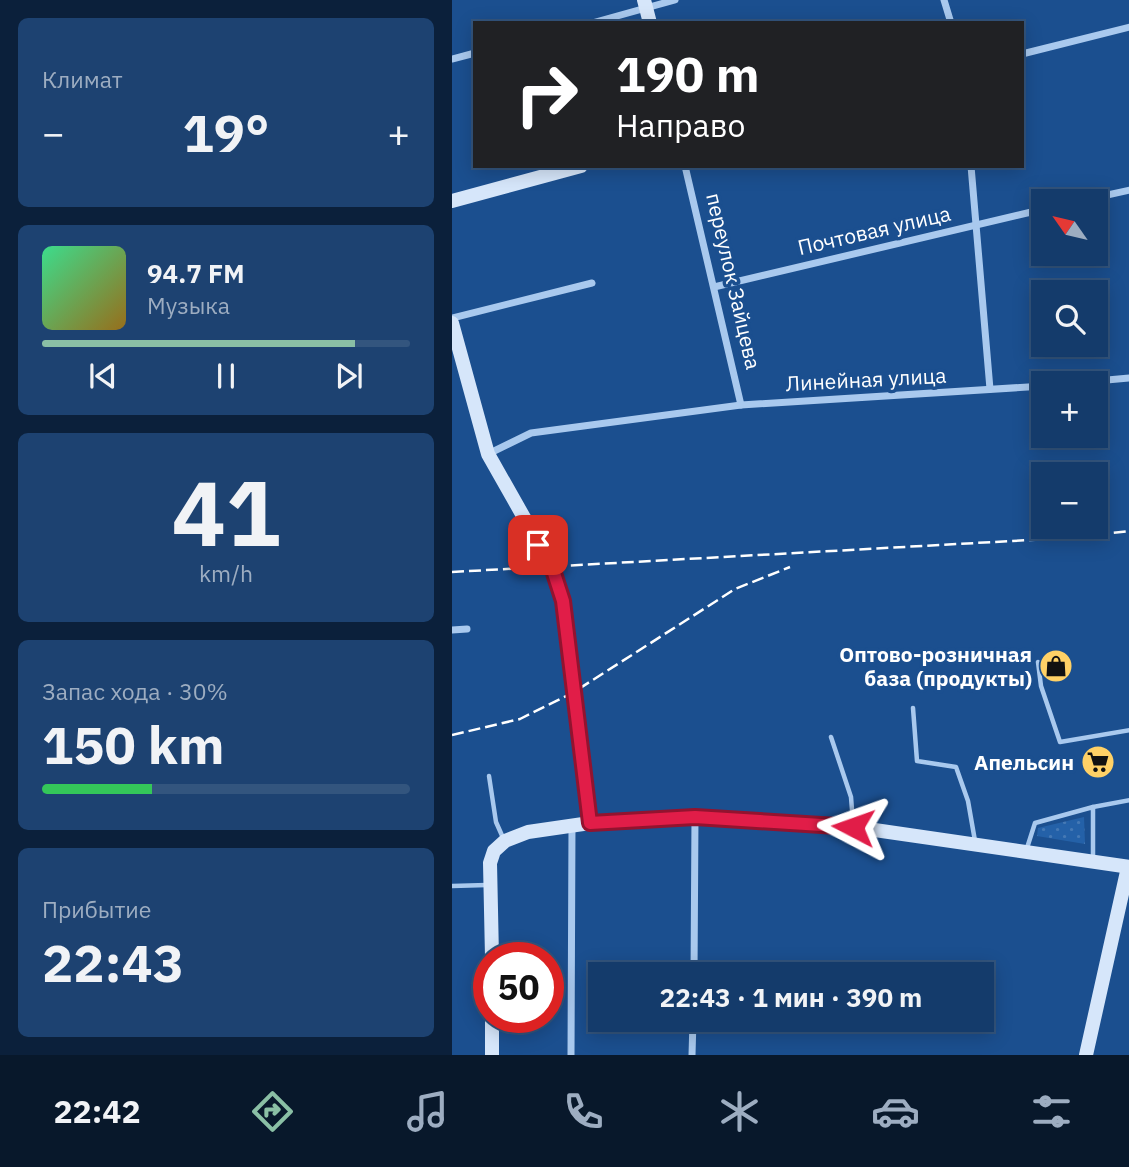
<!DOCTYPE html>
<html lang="ru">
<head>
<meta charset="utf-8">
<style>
	body { margin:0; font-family:"IBM Plex Sans",sans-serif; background:#1d4271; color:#f1f3f6; height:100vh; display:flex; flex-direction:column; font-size:26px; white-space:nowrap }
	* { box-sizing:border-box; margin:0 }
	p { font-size:23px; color:#9dadc1 }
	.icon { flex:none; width:38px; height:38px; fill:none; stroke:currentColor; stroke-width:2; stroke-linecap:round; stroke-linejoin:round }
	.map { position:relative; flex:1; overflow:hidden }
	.drawer { display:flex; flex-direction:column; gap:18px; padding:18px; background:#0b203b; width:452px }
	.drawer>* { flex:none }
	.banner { position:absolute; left:21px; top:21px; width:551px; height:147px; border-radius:0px; box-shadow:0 4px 18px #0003,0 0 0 2px #33557e; background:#202124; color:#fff; overflow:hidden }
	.needle { width:46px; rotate:304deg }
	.fabs { position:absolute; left:579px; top:189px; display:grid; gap:14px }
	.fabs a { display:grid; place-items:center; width:77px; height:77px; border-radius:0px; background:#143b6b; box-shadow:0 4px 18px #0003,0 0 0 2px #33557e; font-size:35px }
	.speed { position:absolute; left:21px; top:942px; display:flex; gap:14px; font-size:35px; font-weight:700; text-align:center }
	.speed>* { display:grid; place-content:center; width:91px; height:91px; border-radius:50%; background:#143b6b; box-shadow:0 4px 18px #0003,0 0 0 2px #33557e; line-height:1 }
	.speed .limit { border:10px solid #d22; background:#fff; color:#111 }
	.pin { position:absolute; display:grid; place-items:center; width:60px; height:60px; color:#fff; margin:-30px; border-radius:14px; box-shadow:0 4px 10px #0006 }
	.me { position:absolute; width:77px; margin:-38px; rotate:274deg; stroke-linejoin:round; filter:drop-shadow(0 0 5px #0008) }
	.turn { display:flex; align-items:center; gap:24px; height:147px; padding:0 28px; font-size:32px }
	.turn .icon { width:91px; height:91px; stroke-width:2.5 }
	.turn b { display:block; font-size:49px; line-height:60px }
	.big { font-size:52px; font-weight:700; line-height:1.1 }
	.drawer .card { flex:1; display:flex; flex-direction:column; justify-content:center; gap:10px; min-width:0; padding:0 24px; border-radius:10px; background:#1d4271 }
	.drawer .dial { align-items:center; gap:0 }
	.dial b { font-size:91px; line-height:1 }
	.song { display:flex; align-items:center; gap:21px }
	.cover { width:84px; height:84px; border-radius:10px; background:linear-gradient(135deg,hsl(150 70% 55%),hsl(40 70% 35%)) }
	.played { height:7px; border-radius:4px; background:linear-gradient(90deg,#8abfa5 85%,#33557e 85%) }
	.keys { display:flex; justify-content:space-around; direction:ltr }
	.heat { display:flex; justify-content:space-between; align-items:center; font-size:38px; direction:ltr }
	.charge { height:10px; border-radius:5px; background:linear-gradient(90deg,#34c759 30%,#33557e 0) }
	.trip { position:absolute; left:136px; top:962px; width:406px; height:70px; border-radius:0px; background:#143b6b; box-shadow:0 4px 18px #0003,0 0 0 2px #33557e; font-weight:700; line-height:70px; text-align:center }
	.dock { display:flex; height:112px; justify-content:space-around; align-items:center; background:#08182b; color:#9dadc1 }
	.dock .icon { width:49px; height:49px }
	.dock .on { color:#8abfa5 }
	.dock b { font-size:32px; color:#f1f3f6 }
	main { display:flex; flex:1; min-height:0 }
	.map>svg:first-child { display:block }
</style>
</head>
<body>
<main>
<section class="drawer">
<div class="card"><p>Климат</p>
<div class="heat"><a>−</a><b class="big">19°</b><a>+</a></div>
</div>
<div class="card">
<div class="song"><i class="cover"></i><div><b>94.7 FM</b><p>Музыка</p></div></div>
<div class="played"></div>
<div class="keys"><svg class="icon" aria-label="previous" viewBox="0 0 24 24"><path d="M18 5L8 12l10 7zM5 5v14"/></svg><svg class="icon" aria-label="pause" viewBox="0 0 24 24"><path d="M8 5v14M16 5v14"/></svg><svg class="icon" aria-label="next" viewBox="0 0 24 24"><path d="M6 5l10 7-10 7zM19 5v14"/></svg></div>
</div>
<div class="card dial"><b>41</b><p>km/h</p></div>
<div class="card"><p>Запас хода · 30%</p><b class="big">150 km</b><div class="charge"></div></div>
<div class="card"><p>Прибытие</p><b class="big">22:43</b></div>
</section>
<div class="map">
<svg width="678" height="1055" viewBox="0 0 678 1055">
	<defs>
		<pattern id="grass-dots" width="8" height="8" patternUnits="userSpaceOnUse" patternTransform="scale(1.75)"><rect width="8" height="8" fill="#2461a8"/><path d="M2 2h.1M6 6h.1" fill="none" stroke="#4579b5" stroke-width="1.8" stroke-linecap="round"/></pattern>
	</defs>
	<rect width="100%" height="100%" fill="#1b4f8f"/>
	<!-- grass -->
	<path fill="url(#grass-dots)" d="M632 817 633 844 585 836 586 828Z"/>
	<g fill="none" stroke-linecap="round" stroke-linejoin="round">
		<!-- lane -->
		<g stroke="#a9c9ee" stroke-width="4.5">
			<path d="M586 662 589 686 608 742 678 730"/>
			<path d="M461 708 465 761 504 767 516 801 523 841"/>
			<path d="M379 737 399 797 401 823"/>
			<path d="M37 776 44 822 52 840"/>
			<path d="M641 807 678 800"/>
			<path d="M575 848 583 823 641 807V859"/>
			<path d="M0 886 35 885"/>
		</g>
		<!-- street -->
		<g stroke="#a9c9ee" stroke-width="7">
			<path d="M492 0 499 23"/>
			<path d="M140 23 223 0"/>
			<path d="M570 54 678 27"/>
			<path d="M0 59 23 53"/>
			<path d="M233 166 289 405"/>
			<path d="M519 166 538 389"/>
			<path d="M628 201 678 190"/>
			<path d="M262 287 592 209"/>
			<path d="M0 318 140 283"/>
			<path d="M622 383 678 378"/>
			<path d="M36 454 79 433 289 405 592 386"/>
			<path d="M0 630 15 629"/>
			<path d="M242 975 243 817"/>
			<path d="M119 1055 120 825"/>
			<path d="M240 1055 241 1020"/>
		</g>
		<!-- secondary -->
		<g stroke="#d6e6fa" stroke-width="14">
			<path d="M192 0 198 23"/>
			<path d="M0 201 129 166"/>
			<path d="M0 323 36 454 100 567 111 601 138 823"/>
			<path d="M40 957 38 863 42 851 53 841 76 832 138 823 243 817 402 827 678 867"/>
			<path d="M40 1017V1055"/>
			<path d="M634 1055 676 867"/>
		</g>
		<!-- rail -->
		<g stroke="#fff" stroke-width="2.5" stroke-dasharray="12 5" stroke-linecap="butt">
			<path d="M0 572 614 538 678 531"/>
			<path d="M0 735 68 719 122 692 283 589 338 567"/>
		</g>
	</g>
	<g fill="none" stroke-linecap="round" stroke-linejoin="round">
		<defs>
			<path id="route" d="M86 545 100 567 111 601 138 823 243 817 401 827"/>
		</defs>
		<!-- route casing -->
		<use href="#route" stroke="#92132f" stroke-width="18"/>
		<!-- route -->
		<use href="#route" stroke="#e11d48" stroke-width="12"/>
	</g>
	<!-- icons -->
	<defs>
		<symbol id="shop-disc" viewBox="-11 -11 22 22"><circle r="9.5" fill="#ffd166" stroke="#1b4f8f"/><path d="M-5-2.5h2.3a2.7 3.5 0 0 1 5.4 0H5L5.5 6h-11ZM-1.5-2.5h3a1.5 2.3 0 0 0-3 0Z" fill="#111"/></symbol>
		<symbol id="supermarket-disc" viewBox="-11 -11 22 22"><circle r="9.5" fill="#ffd166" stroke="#1b4f8f"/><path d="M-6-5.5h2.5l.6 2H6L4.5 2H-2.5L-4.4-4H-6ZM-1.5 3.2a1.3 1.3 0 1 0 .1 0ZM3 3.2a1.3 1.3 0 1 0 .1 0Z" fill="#111"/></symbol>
	</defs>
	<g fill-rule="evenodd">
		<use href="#shop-disc" x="585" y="647" width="38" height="38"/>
		<use href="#supermarket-disc" x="627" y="743" width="38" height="38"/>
	</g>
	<g text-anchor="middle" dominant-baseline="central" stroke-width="7" stroke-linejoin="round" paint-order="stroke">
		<!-- street labels -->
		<g font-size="21" fill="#fff" stroke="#1b4f8f">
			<text transform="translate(422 230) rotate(-13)">Почтовая улица</text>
			<text transform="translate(282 281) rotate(77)">переулок Зайцева</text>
			<text transform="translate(414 379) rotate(-3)">Линейная улица</text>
		</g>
		<!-- poi labels -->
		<g font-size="21" font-weight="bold" fill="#fff" stroke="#1b4f8f" text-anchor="end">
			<text x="580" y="654">Оптово-розничная<tspan x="580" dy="24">база (продукты)</tspan></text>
			<text x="622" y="762">Апельсин</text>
		</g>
	</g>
</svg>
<div class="fabs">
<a><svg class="needle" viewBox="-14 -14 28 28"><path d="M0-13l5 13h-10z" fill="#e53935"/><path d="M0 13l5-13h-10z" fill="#9dadc1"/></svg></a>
<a><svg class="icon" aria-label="search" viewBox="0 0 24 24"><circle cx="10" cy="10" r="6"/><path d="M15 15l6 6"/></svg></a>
<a>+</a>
<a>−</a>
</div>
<div class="speed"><div class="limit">50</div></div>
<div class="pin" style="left:86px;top:545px;background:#d93025"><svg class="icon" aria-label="arrive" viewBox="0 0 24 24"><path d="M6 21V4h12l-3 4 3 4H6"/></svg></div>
<svg class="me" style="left:401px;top:827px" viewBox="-20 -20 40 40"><path d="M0-17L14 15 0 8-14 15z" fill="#e11d48" stroke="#fff" stroke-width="4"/></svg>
<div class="trip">22:43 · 1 мин · 390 m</div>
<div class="banner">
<div class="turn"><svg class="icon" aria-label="right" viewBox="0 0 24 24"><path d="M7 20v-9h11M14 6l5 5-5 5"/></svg><div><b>190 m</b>Направо</div></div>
</div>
</div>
</main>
<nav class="dock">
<b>22:42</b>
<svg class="icon on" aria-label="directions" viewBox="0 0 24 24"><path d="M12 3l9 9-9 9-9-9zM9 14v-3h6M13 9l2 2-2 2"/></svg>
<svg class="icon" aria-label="music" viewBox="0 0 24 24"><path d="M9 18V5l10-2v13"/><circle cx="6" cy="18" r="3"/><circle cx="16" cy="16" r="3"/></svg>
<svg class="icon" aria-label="phone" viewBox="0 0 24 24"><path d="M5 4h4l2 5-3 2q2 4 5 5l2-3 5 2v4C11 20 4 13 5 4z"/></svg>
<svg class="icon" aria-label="climate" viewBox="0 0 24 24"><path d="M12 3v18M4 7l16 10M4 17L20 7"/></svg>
<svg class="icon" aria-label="car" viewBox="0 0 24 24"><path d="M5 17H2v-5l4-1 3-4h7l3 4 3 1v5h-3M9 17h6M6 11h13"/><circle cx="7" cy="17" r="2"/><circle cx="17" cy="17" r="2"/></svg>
<svg class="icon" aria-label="filters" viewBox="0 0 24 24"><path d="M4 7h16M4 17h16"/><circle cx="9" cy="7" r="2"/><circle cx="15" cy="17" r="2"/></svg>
</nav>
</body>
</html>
